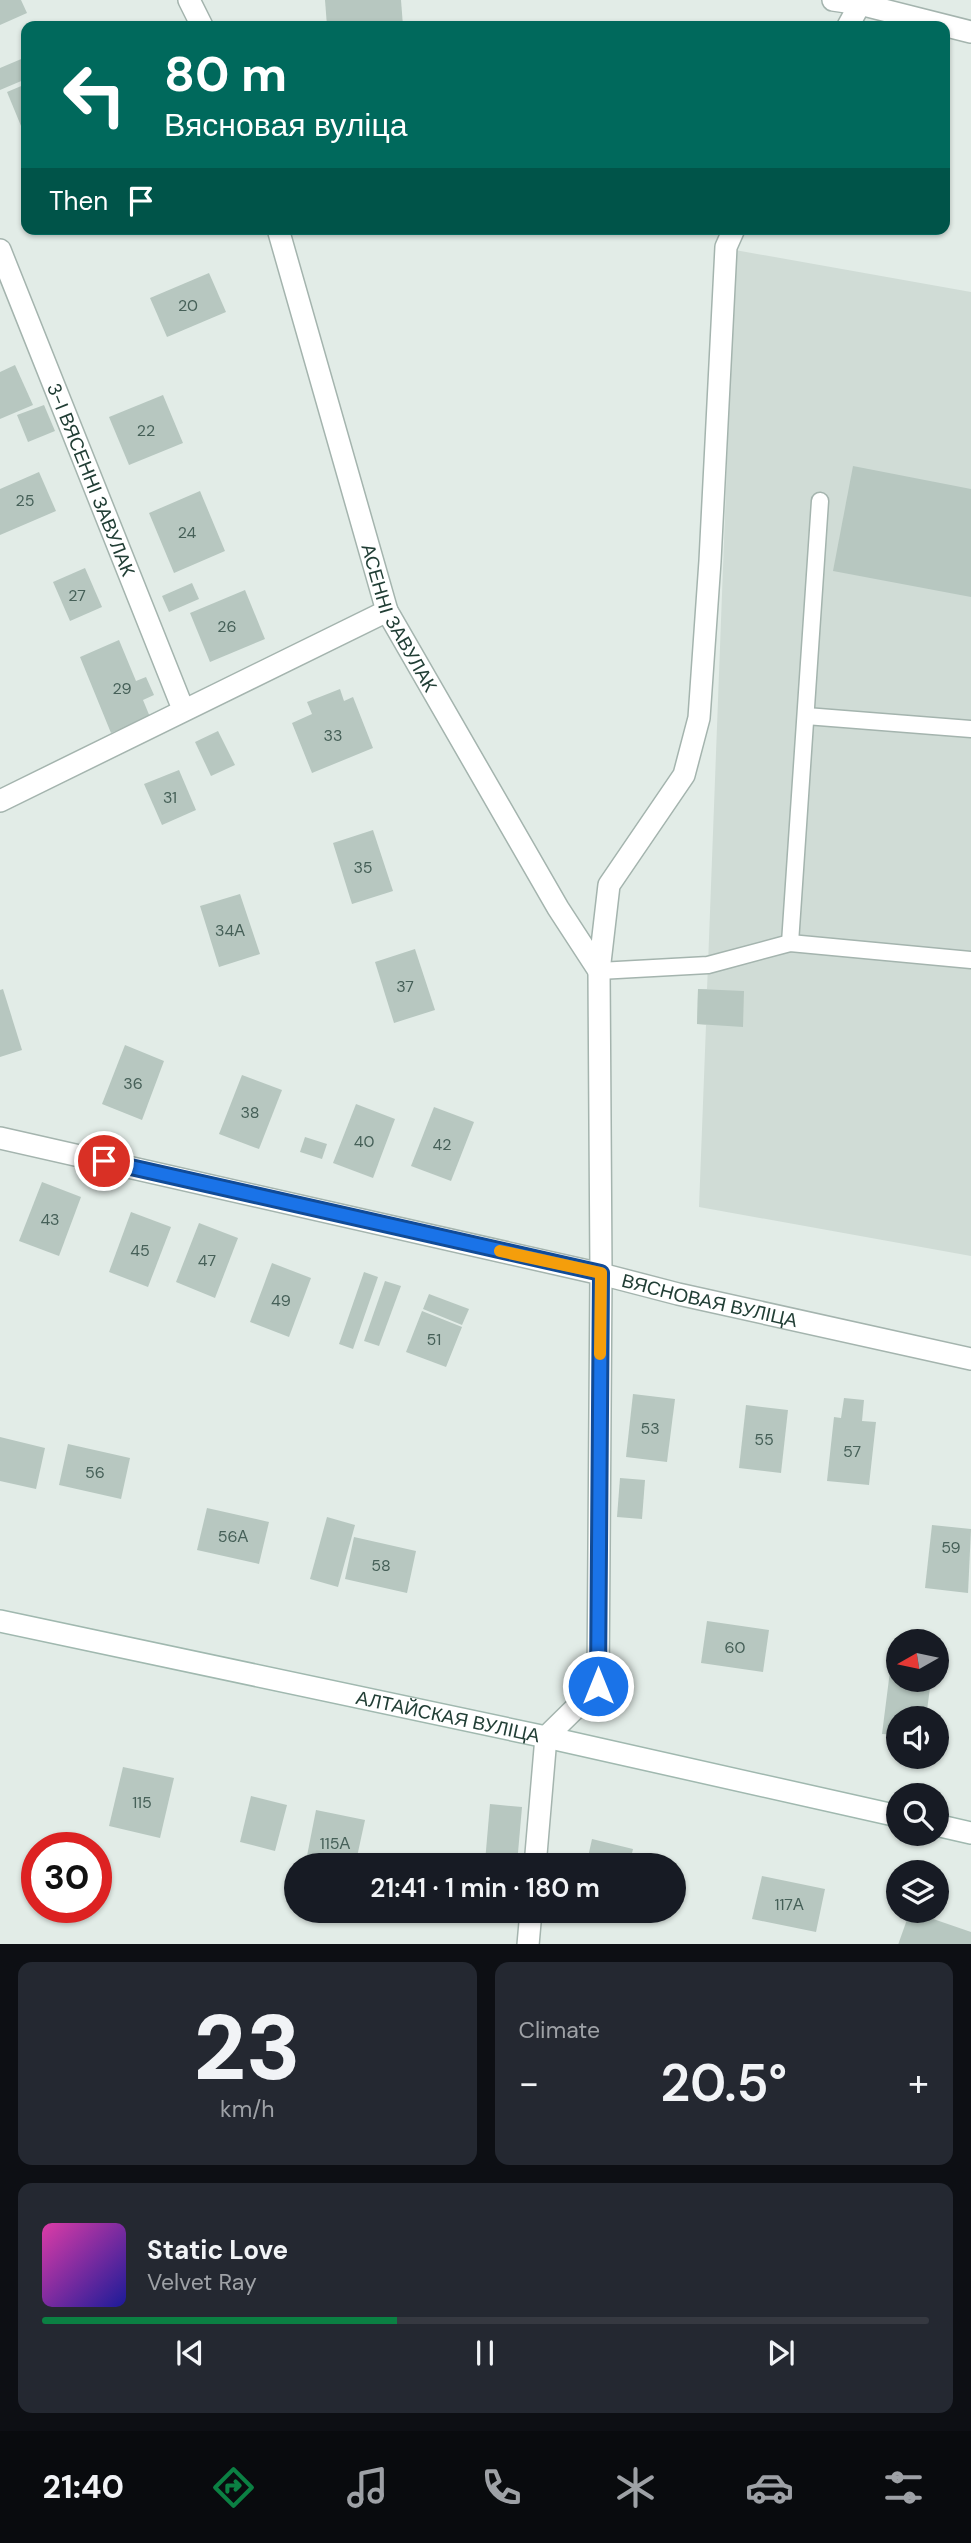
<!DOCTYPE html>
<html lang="en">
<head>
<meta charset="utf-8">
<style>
	body { margin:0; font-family:"DM Sans",sans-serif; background:#242831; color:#f1f3f6; height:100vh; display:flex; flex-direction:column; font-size:26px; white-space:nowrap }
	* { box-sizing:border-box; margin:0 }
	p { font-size:23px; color:#9ea1a6 }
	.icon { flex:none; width:38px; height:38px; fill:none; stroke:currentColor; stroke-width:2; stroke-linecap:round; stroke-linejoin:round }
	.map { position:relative; height:1944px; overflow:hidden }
	.sheet { display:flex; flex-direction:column; gap:18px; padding:18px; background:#0d0f14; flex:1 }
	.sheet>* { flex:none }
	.banner { position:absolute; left:21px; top:21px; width:929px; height:214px; border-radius:14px; box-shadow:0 2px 5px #0004; background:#00695c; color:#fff; overflow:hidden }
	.needle { width:46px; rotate:261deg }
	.buttons { position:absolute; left:886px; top:1629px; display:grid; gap:14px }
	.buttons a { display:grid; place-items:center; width:63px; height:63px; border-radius:50%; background:#171b24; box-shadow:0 2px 5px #0004; font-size:35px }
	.speed { position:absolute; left:21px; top:1832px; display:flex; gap:14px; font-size:35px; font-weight:700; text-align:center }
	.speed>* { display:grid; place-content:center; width:91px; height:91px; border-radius:50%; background:#171b24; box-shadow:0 2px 5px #0004; line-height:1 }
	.speed .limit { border:10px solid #d22; background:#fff; color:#111 }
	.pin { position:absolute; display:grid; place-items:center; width:60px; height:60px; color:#fff; margin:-30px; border:4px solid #fff; border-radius:50%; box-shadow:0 2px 7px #0007 }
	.me { position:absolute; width:77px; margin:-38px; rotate:0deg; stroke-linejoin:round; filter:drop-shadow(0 0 5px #0008) }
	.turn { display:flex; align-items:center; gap:24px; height:147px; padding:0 28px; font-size:32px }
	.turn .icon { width:91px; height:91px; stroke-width:2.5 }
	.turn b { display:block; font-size:49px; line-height:60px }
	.then { display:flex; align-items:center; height:66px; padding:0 28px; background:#0003; gap:14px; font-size:26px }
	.big { font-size:52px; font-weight:600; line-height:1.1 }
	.sheet .tile { flex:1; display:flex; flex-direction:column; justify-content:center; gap:10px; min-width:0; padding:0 24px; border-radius:14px; background:#242831 }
	.sheet .dial { align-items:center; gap:0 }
	.dial b { font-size:91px; line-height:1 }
	.song { display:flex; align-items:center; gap:21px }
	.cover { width:84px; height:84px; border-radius:10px; background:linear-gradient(135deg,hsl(320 70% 55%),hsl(240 70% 35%)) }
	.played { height:7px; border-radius:4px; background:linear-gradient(90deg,#0b8043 40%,#363941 40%) }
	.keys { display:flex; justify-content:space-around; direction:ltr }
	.heat { display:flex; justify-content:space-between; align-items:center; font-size:38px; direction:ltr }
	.sheet .tiles { flex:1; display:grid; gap:18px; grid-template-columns:1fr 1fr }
	.tile:last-child { grid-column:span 2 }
	.trip { position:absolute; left:284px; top:1853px; width:402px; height:70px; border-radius:35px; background:#171b24; box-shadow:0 2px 5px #0004; font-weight:600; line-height:70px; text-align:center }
	.menu { display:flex; height:112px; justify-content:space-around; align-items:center; background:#090b0e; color:#9ea1a6 }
	.menu .icon { width:49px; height:49px }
	.menu .active { color:#0b8043 }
	.menu b { font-size:32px; color:#f1f3f6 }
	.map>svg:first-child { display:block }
</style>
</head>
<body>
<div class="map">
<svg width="971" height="1945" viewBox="0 0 971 1945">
	<rect width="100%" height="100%" fill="#e2ece7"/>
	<!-- built -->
	<path fill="#d0dcd6" d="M735 250 971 292V1256L699 1207 706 1025 697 1024 698 989H707L708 965Z"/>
	<!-- building -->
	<g fill="#b7c7c0">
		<path d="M0 0H21L27 13 0 25Z"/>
		<path d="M325 0H401L403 26H327Z"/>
		<path d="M26 57V79L0 90V68Z"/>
		<path d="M26 84V138L7 92Z"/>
		<path d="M209 273 226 312 167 337 150 298Z"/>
		<path d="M15 365 33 405 0 419V372Z"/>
		<path d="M163 395 183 443 129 465 109 417Z"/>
		<path d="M44 405 55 431 28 442 17 415Z"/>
		<path d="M853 466 971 489V597L833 571Z"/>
		<path d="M39 472 56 511 0 535V489Z"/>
		<path d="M200 491 225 551 174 573 149 513Z"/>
		<path d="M85 568 102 607 70 621 53 582Z"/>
		<path d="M192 583 199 599 169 612 162 596Z"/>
		<path d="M245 590 265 639 210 662 190 613Z"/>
		<path d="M119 640 136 681 146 677 154 695 143 700 150 717 111 733 80 657Z"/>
		<path d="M340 689 344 701 353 697 373 748 312 773 292 723 312 714 307 702Z"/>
		<path d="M218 731 235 765 211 776 195 742Z"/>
		<path d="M179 770 196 810 162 825 144 784Z"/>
		<path d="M373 830 393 891 352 904 333 843Z"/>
		<path d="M240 894 260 954 219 967 200 906Z"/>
		<path d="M415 949 435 1010 394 1023 375 962Z"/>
		<path d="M3 989 22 1050 0 1057V990Z"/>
		<path d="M698 989 744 991 743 1027 697 1024Z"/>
		<path d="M125 1045 164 1061 142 1120 102 1104Z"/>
		<path d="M242 1075 282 1090 259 1149 219 1134Z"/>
		<path d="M356 1104 395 1119 373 1178 333 1163Z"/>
		<path d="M434 1107 474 1122 451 1181 411 1166Z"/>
		<path d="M305 1137 327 1144 322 1159 300 1152Z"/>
		<path d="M42 1182 81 1197 59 1256 19 1241Z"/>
		<path d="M131 1212 171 1227 148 1287 109 1272Z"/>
		<path d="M199 1223 238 1238 215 1298 176 1282Z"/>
		<path d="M272 1263 311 1278 289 1337 250 1322Z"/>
		<path d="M364 1272 378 1277 353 1349 339 1344Z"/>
		<path d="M385 1281 401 1286 379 1346 364 1341Z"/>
		<path d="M429 1294 469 1309 462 1325 423 1309Z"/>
		<path d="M422 1311 462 1327 446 1367 406 1352Z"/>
		<path d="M633 1394 675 1399 667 1462 626 1457Z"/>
		<path d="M844 1398 864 1400 862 1421 876 1422 869 1485 827 1481 834 1417 841 1418Z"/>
		<path d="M746 1405 788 1410 781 1473 739 1468Z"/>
		<path d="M0 1437 45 1448 36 1489 0 1481Z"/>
		<path d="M68 1444 130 1458 121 1499 59 1485Z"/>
		<path d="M620 1478 645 1480 642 1519 617 1517Z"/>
		<path d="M207 1508 269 1522 259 1564 197 1550Z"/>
		<path d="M327 1517 355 1525 338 1587 310 1579Z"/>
		<path d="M932 1525 971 1529 968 1593 925 1588Z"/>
		<path d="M354 1537 416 1551 407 1593 345 1579Z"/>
		<path d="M707 1621 769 1630 763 1672 701 1663Z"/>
		<path d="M890 1671H898V1680H931L926 1718H898V1735L882 1734Z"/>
		<path d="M123 1767 174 1778 160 1838 109 1826Z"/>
		<path d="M251 1796 287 1805 275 1851 240 1842Z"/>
		<path d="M490 1804 522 1807 517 1864 485 1862Z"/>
		<path d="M316 1810 365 1820 355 1866H305Z"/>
		<path d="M592 1839 633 1849 629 1866H573L575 1855 588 1857Z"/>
		<path d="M762 1876 825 1889 816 1932 752 1919Z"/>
		<path d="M910 1911 971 1932V1945H898Z"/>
	</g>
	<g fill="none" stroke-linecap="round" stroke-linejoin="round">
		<defs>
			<g id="service">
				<path d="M806 716 971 729"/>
				<path d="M790 943 820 501"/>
				<path d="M599 971 708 965 790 943 971 960"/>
			</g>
			<g id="minor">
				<path d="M189 0 202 26"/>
				<path d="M833 0 860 4 971 32"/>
				<path d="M848 26 860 4"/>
				<path id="s1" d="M278 229 387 611 558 908 599 971"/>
				<path id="s2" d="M0 250 183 709"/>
				<path d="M0 801 387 611"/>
				<path id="s3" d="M0 1138 601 1274 678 1294 971 1359"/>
				<path d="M535 1866 546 1737 598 1686 601 1274 599 971 609 885 684 775 699 718 710 561 726 247 734 229"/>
				<path d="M528 1945 531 1911"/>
			</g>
			<g id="secondary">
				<path id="s4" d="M0 1621 546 1737 898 1816"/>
				<path d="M936 1825 971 1833"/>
			</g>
		</defs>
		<!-- service casing -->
		<use href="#service" stroke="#a4b4ae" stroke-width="19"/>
		<!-- minor casing -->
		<use href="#minor" stroke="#a4b4ae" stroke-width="24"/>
		<!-- secondary casing -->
		<use href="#secondary" stroke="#a0b8af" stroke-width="24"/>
		<!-- service -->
		<use href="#service" stroke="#fff" stroke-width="16"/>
		<!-- minor -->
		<use href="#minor" stroke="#fff" stroke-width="21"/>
		<!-- secondary -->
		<use href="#secondary" stroke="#fff" stroke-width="21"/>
	</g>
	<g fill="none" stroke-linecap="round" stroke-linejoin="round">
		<defs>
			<path id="route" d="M104 1161 601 1273 598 1686"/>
		</defs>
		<!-- route casing -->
		<use href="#route" stroke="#114b97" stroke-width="18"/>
		<!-- route -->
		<use href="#route" stroke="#1a73e8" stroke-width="12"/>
		<!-- slow -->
		<path stroke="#f59e0b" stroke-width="12" d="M500 1251 601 1273 600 1354"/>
	</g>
	<g text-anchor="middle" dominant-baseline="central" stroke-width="7" stroke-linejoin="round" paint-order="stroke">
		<!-- number labels -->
		<g font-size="16" fill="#466058">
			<text x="188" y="305">20</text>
			<text x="146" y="430">22</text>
			<text x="25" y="500">25</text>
			<text x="187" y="532">24</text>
			<text x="77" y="595">27</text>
			<text x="227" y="626">26</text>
			<text x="122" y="688">29</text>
			<text x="333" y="735">33</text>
			<text x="170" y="797">31</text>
			<text x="363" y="867">35</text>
			<text x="230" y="930">34А</text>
			<text x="405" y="986">37</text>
			<text x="133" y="1083">36</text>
			<text x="250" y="1112">38</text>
			<text x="364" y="1141">40</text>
			<text x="442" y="1144">42</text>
			<text x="50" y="1219">43</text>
			<text x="140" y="1250">45</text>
			<text x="207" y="1260">47</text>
			<text x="281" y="1300">49</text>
			<text x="434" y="1339">51</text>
			<text x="650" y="1428">53</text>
			<text x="764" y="1439">55</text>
			<text x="852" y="1451">57</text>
			<text x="95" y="1472">56</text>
			<text x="233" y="1536">56А</text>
			<text x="951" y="1547">59</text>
			<text x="381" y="1565">58</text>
			<text x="735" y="1647">60</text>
			<text x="142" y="1802">115</text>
			<text x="335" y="1843">115А</text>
			<text x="789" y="1904">117А</text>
		</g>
		<!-- street labels -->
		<g font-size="19" fill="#213e35" stroke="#f2f9f5">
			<text stroke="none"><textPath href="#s2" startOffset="247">3-І ВЯСЕННІ ЗАВУЛАК</textPath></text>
			<text stroke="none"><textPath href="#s1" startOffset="408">АСЕННІ ЗАВУЛАК</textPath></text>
			<text stroke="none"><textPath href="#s3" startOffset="728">ВЯСНОВАЯ ВУЛІЦА</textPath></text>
			<text stroke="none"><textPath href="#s4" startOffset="458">АЛТАЙСКАЯ ВУЛІЦА</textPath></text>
		</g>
	</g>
</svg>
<div class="buttons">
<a><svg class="needle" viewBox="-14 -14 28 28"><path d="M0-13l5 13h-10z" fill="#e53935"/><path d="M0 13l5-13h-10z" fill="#9ea1a6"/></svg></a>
<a><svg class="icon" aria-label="sound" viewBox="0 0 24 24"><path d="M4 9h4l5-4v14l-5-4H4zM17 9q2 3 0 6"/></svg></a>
<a><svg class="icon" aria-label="search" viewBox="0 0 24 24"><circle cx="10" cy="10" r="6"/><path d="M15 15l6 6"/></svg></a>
<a><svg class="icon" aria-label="layers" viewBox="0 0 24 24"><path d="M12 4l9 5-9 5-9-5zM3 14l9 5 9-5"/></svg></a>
</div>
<div class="speed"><div class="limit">30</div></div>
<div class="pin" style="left:104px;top:1161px;background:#d93025"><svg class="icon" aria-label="arrive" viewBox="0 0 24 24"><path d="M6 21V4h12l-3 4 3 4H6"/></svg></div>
<svg class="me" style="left:598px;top:1686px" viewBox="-20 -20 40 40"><circle r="17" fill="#1a73e8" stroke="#fff" stroke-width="3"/><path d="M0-11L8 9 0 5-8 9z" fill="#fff"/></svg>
<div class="trip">21:41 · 1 min · 180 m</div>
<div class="banner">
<div class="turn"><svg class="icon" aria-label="left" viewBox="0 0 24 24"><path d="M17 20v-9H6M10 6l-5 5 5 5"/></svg><div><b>80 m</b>Вясновая вуліца</div></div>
<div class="then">Then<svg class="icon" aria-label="arrive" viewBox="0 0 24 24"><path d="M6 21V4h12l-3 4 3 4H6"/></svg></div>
</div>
</div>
<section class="sheet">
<div class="tiles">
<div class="tile dial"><b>23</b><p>km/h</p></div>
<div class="tile"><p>Climate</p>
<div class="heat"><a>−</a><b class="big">20.5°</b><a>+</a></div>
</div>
<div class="tile">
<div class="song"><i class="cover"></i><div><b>Static Love</b><p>Velvet Ray</p></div></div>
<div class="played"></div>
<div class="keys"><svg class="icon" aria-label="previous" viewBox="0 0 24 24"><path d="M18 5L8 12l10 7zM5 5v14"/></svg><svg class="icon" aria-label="pause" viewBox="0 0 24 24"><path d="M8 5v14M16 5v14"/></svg><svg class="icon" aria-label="next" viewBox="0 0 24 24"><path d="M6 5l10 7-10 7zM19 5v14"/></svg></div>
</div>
</div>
</section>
<nav class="menu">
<b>21:40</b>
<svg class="icon active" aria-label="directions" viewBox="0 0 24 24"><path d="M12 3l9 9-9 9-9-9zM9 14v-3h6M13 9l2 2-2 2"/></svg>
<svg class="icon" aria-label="music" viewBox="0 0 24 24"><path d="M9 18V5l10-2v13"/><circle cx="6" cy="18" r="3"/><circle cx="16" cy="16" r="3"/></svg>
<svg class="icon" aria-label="phone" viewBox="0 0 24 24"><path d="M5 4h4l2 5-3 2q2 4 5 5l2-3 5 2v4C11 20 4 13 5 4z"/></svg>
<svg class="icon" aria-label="climate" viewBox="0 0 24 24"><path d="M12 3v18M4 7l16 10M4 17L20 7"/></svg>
<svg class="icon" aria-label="car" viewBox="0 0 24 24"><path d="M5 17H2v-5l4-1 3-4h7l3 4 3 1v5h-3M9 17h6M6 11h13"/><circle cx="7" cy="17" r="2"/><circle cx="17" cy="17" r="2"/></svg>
<svg class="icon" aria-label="filters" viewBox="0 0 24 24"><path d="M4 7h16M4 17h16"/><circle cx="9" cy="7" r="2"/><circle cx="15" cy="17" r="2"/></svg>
</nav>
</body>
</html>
